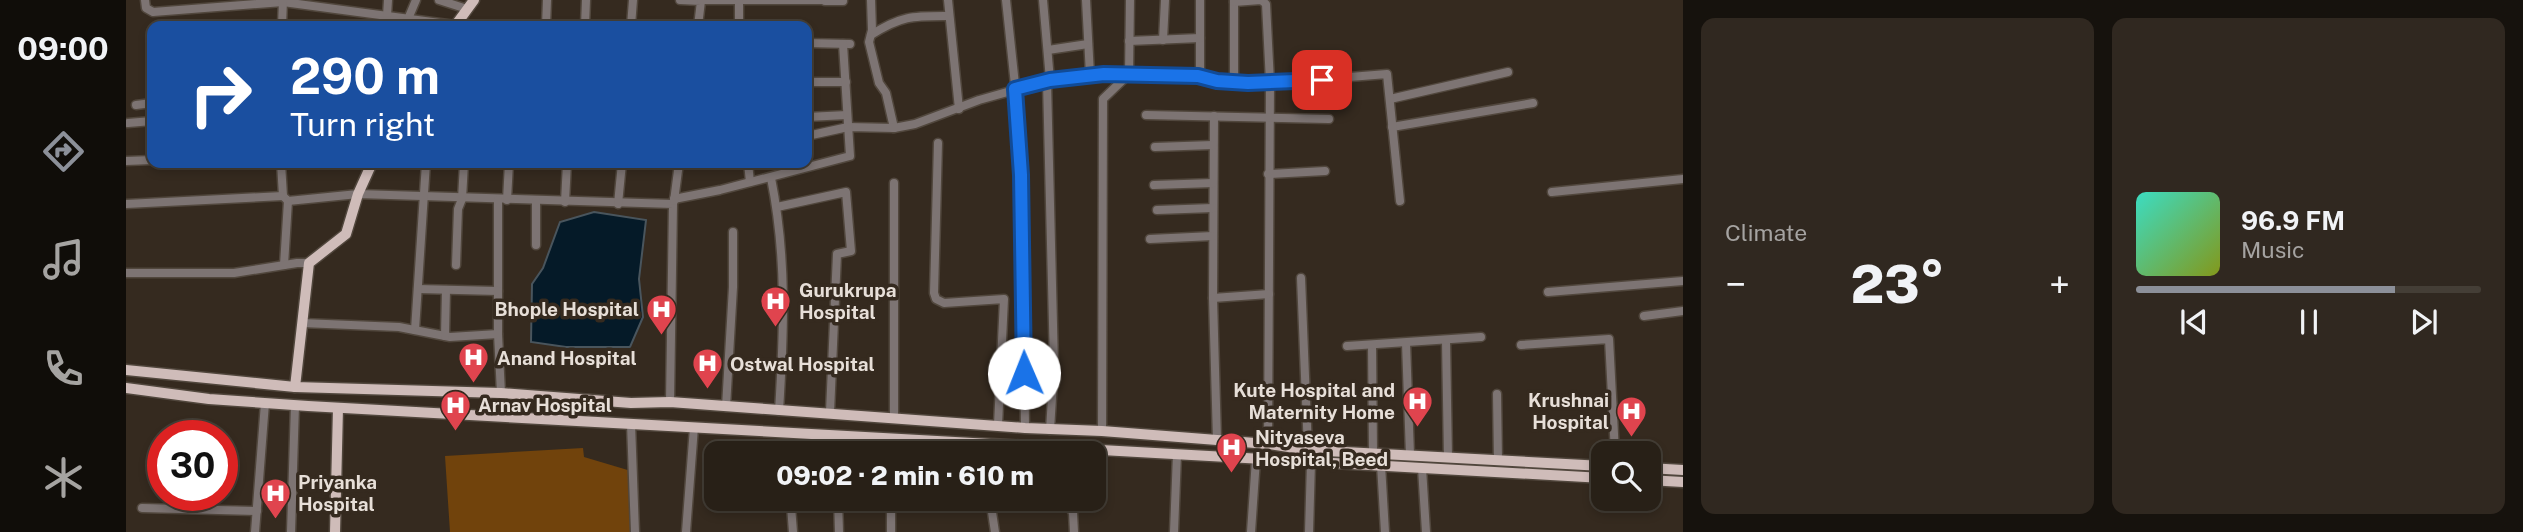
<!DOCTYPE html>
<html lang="en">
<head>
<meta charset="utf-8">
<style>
	body { margin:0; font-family:"Public Sans",sans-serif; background:#302820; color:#f1f3f6; height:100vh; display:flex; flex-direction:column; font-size:26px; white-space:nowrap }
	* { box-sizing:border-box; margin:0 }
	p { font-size:23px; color:#a5a3a1 }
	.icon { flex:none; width:38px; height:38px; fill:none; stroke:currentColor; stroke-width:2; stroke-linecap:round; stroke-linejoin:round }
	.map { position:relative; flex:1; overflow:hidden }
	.side { display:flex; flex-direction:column; gap:18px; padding:18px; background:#16120d; width:840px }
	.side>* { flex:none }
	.hud { position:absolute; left:21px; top:21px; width:665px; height:147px; border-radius:14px; box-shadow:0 4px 10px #0003,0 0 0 2px #443e36; background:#1a4fa0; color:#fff; overflow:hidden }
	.buttons { position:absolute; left:1465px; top:441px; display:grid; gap:14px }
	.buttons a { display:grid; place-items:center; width:70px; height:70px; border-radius:14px; background:#282017; box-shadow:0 4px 10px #0003,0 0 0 2px #443e36; font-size:35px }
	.speed { position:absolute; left:21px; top:420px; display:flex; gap:14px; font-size:35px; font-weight:700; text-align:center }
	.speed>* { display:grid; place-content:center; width:91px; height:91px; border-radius:50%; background:#282017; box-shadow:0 4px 10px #0003,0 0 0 2px #443e36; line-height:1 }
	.speed .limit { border:10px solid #d22; background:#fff; color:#111 }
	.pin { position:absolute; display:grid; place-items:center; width:60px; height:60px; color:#fff; margin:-30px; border-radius:14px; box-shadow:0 4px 10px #0006 }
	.me { position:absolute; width:77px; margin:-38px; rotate:359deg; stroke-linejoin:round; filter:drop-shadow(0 0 5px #0008) }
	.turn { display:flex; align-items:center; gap:24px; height:147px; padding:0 28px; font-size:32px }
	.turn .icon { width:91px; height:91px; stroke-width:2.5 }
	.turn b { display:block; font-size:49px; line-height:60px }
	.big { font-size:52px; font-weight:800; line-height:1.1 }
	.side .tile { flex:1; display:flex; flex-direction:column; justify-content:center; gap:10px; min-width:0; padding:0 24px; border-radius:14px; background:#302820 }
	.song { display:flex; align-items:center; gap:21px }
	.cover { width:84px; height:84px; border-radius:10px; background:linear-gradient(135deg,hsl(170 70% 55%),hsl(70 70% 35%)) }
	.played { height:7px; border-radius:4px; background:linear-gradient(90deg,#8c9099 75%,#443e36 75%) }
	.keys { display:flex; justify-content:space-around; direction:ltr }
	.heat { display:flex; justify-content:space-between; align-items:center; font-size:38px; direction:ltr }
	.side .tiles { flex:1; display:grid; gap:18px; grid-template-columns:repeat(2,1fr) }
	.trip { position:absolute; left:578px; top:441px; width:402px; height:70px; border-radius:14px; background:#282017; box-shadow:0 4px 10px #0003,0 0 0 2px #443e36; font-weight:800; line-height:70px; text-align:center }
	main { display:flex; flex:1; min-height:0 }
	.dock { display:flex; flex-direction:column; width:126px; justify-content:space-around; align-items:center; background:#100d09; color:#a5a3a1 }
	.dock .icon { width:49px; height:49px }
	.dock .active { color:#8c9099 }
	.dock b { font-size:32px; color:#f1f3f6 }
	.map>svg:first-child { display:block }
</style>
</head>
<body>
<main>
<nav class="dock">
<b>09:00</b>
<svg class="icon active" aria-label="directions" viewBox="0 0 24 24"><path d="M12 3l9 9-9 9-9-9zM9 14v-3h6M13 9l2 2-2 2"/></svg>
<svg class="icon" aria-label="music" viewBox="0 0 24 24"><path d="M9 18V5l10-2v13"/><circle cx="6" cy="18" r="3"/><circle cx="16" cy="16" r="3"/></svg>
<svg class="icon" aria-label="phone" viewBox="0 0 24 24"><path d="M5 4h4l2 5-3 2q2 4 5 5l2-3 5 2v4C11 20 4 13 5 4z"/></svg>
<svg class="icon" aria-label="climate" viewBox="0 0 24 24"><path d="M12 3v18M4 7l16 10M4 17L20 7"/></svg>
</nav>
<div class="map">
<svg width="1557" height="532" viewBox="0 0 1557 532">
	<rect width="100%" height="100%" fill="#352a1f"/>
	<!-- green -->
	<path fill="#71430c" d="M457 448 458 457 505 471V532H324L319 456Z"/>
	<!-- water -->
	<path fill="#051a28" stroke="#49555d" stroke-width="2" d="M468 212 520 220 513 279 517 317 504 347H440L405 342 406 284 417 268 434 222Z"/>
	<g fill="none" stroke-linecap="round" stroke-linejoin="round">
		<defs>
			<g id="minor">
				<path d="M19 0 20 8 27 12 157 2 329 25"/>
				<path d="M313 0 341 9"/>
				<path d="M554 0 575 1 572 26"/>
				<path d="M575 0H699"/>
				<path d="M745 0 746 30 743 42 753 83 760 93 768 128"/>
				<path d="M822 0 833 109"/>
				<path d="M880 0 894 132 896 175 899 428"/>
				<path d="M917 0 924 80"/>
				<path d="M960 0 964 75"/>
				<path d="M1074 0V77"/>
				<path d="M1108 0V82"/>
				<path d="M699 1H717"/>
				<path d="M1108 2 1135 0 1140 4 1144 82 1142 444"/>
				<path d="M261 16 262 0"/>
				<path d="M282 19 290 0"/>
				<path d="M156 26 157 0"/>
				<path d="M420 26 421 0"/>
				<path d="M459 26 460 0"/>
				<path d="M505 26 507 0"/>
				<path d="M613 26V1"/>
				<path d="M745 35C776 15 788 16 823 16"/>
				<path d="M1037 40 1039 0"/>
				<path d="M1003 41 1074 38"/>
				<path d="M681 43 724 44"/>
				<path d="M922 50 962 44"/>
				<path d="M681 82H720"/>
				<path d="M921 82 928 365 924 430"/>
				<path d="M1264 99 1382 72"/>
				<path d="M10 105 26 103"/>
				<path d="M1020 115 1203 119"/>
				<path d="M1088 116 1087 298 1091 440"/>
				<path d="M681 117 721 115"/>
				<path d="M2 123 26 121"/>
				<path d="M1266 127 1407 103"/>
				<path d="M681 136 722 127 768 128 789 124 853 100 924 80 978 74 1072 76 1091 81 1122 83 1174 81 1261 74 1274 201"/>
				<path d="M812 143 808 293 810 299 818 303 878 299 872 425"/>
				<path d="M1029 147 1087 145"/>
				<path d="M0 161 26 160"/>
				<path d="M155 163 157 196 162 201 232 194 547 204 544 402"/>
				<path d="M622 163 624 182"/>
				<path d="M1142 174 1199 171"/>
				<path d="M645 178C661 257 658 331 653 411"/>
				<path d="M768 183V417"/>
				<path d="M1028 185 1087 183"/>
				<path d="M1426 192 1557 179"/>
				<path d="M548 199 594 190 724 156 717 44"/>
				<path d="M372 200V334L375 393"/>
				<path d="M381 200 383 163"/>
				<path d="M548 201 553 163"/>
				<path d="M439 202 441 163"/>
				<path d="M0 204 157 196"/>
				<path d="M492 204 496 163"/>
				<path d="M651 207 720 192 725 251 711 254 704 412"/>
				<path d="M1031 210 1087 208"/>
				<path d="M1024 239 1087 236"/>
				<path d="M410 245V201"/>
				<path d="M158 265 162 201"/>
				<path d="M330 265 332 209 336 199 338 163"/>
				<path d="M0 273H108L171 263H183"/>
				<path d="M1175 278 1182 450"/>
				<path d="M292 289 372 291"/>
				<path d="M1422 292 1557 281"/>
				<path d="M1087 298 1143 294"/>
				<path d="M1518 316 1557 311"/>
				<path d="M176 323 273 327 324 337 372 334"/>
				<path d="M289 330 300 163"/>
				<path d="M319 336 320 290"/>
				<path d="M1320 341 1322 458"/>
				<path d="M1280 343 1284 455"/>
				<path d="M1246 345 1247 453"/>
				<path d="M1395 345 1483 339 1489 453"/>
				<path d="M1221 346 1355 337"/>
				<path d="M1371 394 1372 461"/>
				<path d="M600 407 607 287V232"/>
				<path d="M505 424 509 532"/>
				<path d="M976 431 977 99 1003 74 1004 0"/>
				<path d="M765 453V438"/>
				<path d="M1255 465 1259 532"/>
				<path d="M1296 468 1300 532"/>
				<path d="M712 499 713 532"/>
				<path d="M847 499 943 506 947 513 948 532"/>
				<path d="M864 499 869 532"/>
				<path d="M16 508 131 511"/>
				<path d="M129 532 139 403"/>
				<path d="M165 532 169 405"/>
				<path d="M560 532 568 427"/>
				<path d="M667 532 665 506 670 499"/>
				<path d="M765 532V499"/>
				<path d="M1048 532 1051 454"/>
				<path d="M1125 532 1130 459"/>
				<path d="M1183 532 1185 462"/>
			</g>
			<g id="major">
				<path d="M329 26 348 0"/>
				<path d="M0 370 169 387 375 393 505 403 544 402 899 428 976 431 1142 444 1182 450 1477 466"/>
				<path d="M169 387 183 263 220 234 232 194 246 163"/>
				<path d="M0 388 83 399 182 406 1477 478"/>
				<path d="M1522 468 1557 470"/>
				<path d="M1522 480 1557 482"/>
				<path d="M209 532 212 408"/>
			</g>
		</defs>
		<!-- minor casing -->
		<use href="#minor" stroke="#51473d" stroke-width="11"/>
		<!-- major casing -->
		<use href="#major" stroke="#51473d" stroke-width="13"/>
		<!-- minor -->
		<use href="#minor" stroke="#7d7473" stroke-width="8"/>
		<!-- major -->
		<use href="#major" stroke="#cfbcb9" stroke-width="10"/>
	</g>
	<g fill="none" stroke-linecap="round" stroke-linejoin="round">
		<defs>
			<path id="route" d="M898 373 895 175 889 89 924 80 978 74 1072 76 1091 81 1122 83 1196 80"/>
		</defs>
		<!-- route casing -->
		<use href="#route" stroke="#114b97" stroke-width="18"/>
		<!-- route -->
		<use href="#route" stroke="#1a73e8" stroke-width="12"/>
	</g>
	<!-- icons -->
	<defs>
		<symbol id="hospital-pin" viewBox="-11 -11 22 30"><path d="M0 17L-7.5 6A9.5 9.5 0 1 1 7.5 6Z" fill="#e0444e" stroke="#352a1f"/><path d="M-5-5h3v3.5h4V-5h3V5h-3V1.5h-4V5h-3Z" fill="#fff"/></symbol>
	</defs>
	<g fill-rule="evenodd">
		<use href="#hospital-pin" x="632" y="284" width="35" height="47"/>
		<use href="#hospital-pin" x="518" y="292" width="35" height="47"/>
		<use href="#hospital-pin" x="330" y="340" width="35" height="47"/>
		<use href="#hospital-pin" x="564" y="346" width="35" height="47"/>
		<use href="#hospital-pin" x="1274" y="384" width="35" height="47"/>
		<use href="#hospital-pin" x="312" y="388" width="35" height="47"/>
		<use href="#hospital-pin" x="1488" y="394" width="35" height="47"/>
		<use href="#hospital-pin" x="1088" y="430" width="35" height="47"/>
		<use href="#hospital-pin" x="132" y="476" width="35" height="47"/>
	</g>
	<g text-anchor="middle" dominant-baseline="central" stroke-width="7" stroke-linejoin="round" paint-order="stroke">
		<!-- poi labels -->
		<g font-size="19" font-weight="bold" fill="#e7dfd8" stroke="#352a1f" text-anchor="start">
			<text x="673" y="290">Gurukrupa<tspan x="673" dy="22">Hospital</tspan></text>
			<text x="513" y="309" text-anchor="end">Bhople Hospital</text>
			<text x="371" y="358">Anand Hospital</text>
			<text x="604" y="364">Ostwal Hospital</text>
			<text x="1269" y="390" text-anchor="end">Kute Hospital and<tspan x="1269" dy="22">Maternity Home</tspan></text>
			<text x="1483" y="400" text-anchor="end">Krushnai<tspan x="1483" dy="22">Hospital</tspan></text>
			<text x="352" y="405">Arnav Hospital</text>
			<text x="1129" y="437">Nityaseva<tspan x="1129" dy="22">Hospital, Beed</tspan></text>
			<text x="172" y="482">Priyanka<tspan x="172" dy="22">Hospital</tspan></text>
		</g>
	</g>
</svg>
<div class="buttons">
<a><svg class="icon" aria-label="search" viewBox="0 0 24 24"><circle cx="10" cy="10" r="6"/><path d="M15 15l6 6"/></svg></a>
</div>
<div class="speed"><div class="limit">30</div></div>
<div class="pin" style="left:1196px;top:80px;background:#d93025"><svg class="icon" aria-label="arrive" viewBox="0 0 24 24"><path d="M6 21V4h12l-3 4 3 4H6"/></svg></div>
<svg class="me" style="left:898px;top:373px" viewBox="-20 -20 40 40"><circle r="19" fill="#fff"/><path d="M0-13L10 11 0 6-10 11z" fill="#1a73e8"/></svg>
<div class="trip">09:02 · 2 min · 610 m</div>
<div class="hud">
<div class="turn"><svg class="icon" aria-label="right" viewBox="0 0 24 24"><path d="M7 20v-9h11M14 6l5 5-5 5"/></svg><div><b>290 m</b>Turn right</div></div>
</div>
</div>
<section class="side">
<div class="tiles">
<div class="tile"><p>Climate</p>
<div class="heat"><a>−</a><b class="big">23°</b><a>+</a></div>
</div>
<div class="tile">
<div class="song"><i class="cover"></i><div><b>96.9 FM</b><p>Music</p></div></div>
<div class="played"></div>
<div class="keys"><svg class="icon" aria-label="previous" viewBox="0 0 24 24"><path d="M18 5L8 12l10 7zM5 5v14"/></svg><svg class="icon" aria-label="pause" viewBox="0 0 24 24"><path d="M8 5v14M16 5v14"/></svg><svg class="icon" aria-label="next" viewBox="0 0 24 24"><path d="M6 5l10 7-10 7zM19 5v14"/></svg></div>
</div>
</div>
</section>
</main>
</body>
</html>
